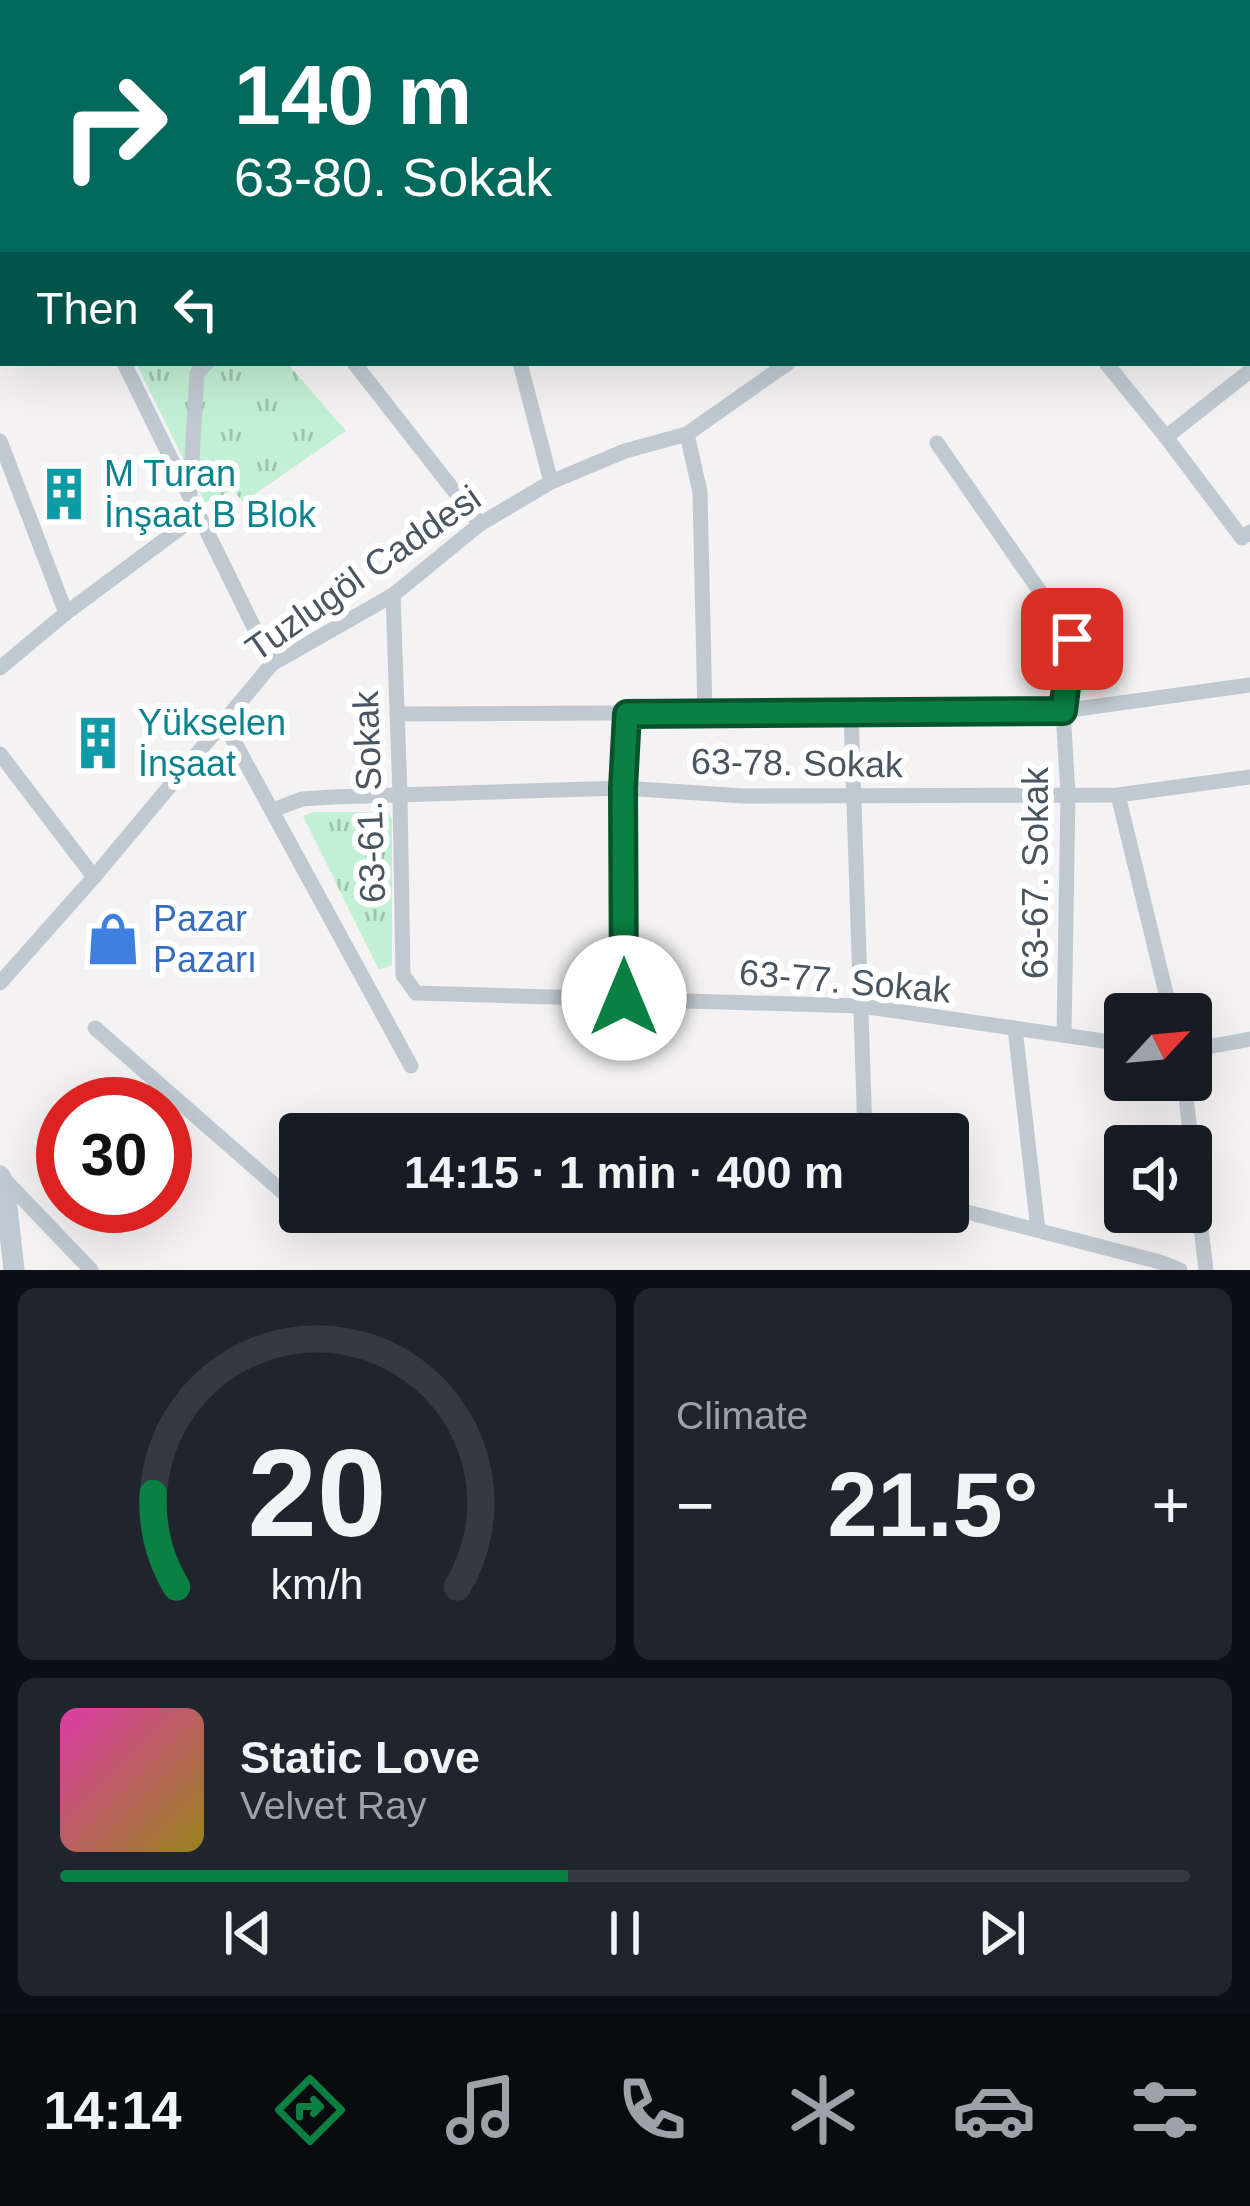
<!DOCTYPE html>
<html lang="en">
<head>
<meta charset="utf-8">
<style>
	body { margin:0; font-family:Helvetica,sans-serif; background:#20242c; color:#f1f3f6; height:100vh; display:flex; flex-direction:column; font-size:45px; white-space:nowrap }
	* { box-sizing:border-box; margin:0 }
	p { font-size:39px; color:#9ea1a6 }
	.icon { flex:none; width:66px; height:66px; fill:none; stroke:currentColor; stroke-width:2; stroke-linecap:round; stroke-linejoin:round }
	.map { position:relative; height:1270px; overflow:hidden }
	.drawer { display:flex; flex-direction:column; gap:18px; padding:18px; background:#0d0f14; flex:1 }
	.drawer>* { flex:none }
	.guide { position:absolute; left:0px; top:0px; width:1251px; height:366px; box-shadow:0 12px 48px #0002; background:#00695c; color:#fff; overflow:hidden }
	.needle { width:78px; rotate:64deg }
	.tools { position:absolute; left:1104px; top:993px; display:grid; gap:24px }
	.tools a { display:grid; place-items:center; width:108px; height:108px; border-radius:12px; background:#171b24; box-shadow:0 12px 48px #0002; font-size:60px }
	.speed { position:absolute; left:36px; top:1077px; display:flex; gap:24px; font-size:60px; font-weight:700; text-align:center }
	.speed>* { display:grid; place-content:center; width:156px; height:156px; border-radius:50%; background:#171b24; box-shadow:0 12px 48px #0002; line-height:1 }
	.speed .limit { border:18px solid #d22; background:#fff; color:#111 }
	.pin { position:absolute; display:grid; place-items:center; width:102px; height:102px; color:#fff; margin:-51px; border-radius:24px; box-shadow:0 6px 18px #0006 }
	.me { position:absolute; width:132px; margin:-66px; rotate:0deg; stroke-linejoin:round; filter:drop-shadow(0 0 9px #0008) }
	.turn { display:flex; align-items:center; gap:42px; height:252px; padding:0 36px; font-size:54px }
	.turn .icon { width:156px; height:156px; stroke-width:2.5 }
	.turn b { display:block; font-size:84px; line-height:102px }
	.then { display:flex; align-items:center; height:114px; padding:0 36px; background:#0003; gap:24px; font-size:45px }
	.big { font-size:90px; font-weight:600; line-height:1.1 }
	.drawer .tile { flex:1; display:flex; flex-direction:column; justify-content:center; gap:18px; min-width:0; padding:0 42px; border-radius:18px; background:#20242c }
	.drawer .dial { align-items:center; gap:0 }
	.dial svg { height:312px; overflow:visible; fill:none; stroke:#363941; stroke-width:7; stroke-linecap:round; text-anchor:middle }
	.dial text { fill:#f1f3f6; stroke:none }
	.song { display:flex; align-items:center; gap:36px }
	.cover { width:144px; height:144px; border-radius:18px; background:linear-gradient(135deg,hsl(320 70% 55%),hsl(50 70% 35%)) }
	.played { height:12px; border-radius:6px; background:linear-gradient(90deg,#0b8043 45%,#363941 45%) }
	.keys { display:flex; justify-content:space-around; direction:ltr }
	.heat { display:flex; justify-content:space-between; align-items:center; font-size:66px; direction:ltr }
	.drawer .tiles { flex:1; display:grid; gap:18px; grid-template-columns:1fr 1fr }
	.tile:last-child { grid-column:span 2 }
	.trip { position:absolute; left:279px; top:1113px; width:690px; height:120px; border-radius:12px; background:#171b24; box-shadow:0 12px 48px #0002; font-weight:600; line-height:120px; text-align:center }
	.tabs { display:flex; height:192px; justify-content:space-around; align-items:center; background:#090b0e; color:#9ea1a6 }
	.tabs .icon { width:84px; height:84px }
	.tabs .on { color:#0b8043 }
	.tabs b { font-size:54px; color:#f1f3f6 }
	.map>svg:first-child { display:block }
</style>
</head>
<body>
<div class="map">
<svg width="1250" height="1270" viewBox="0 0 1250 1270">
	<defs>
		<pattern id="grass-tufts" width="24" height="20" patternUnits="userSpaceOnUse" patternTransform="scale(3)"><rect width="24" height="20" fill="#c2f0d4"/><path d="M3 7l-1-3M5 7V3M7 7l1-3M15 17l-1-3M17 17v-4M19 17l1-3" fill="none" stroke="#a0c5af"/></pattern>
	</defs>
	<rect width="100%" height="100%" fill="#f4f2f2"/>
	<!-- grass -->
	<g fill="url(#grass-tufts)">
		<path d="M136 363H287L346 431 243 502 233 490 205 503Z"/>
		<path d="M314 812H388L392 820V965L379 970 303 816Z"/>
	</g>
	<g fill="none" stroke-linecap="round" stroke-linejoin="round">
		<!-- street -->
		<g stroke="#c0c9d1" stroke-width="15">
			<path d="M1248 164 1250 166"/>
			<path d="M0 166 3 165"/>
			<path d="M1248 196 1250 195"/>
			<path d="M0 327 3 325"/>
			<path d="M124 363 272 664"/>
			<path d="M354 363 480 524"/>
			<path d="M520 363 551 482"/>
			<path d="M1106 363 1166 437 1242 538 1250 532"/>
			<path d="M687 434 700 492 705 714"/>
			<path d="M1166 437 1250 371"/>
			<path d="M0 441 66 613"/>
			<path d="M937 443 1073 639 1063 711 1068 794 1064 1035"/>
			<path d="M190 494 197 373 207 363"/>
			<path d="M393 595 400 795 403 975 416 993 861 1006 1125 1044"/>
			<path d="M0 668 66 613 198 515"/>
			<path d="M851 713 865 1134"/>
			<path d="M397 714 1063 711 1250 685"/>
			<path d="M224 723 411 1066"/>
			<path d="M0 754 94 877"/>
			<path d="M1118 795 1171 1014"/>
			<path d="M273 810 302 799 332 797 623 788 744 796 1118 795 1250 777"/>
			<path d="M0 983 94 877 272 664 393 595 480 524 551 482 625 451 687 434 788 363"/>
			<path d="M624 998 623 788 627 714"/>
			<path d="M95 1028 293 1201"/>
			<path d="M1015 1028 1038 1230"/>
			<path d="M1191 1050 1250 1039"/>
			<path d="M1184 1080 1206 1270"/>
			<path d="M2 1177 91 1270"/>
			<path d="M948 1207 1160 1262 1180 1270"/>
		</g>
		<!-- secondary -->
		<path stroke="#c0cad5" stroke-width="21" d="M0 1176 5 1189 14 1270"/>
	</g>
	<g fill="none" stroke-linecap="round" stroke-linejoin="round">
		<defs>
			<path id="route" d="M624 998 623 788 627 714 1063 711 1072 639"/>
		</defs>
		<!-- route casing -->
		<use href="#route" stroke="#07532c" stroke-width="30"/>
		<!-- route -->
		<use href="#route" stroke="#0b8043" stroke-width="21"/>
	</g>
	<!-- icons -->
	<defs>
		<symbol id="building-bare" viewBox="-9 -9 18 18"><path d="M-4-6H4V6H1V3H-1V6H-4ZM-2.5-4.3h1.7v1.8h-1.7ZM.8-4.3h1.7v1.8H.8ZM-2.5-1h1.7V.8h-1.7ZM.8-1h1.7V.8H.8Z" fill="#0f9aa8" stroke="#fff" stroke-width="2.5" paint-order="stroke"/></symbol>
		<symbol id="shop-bare" viewBox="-9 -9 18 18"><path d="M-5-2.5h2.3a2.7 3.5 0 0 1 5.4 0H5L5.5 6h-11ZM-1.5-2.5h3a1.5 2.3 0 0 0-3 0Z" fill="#3f7fe0" stroke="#fff" stroke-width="2.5" paint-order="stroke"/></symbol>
	</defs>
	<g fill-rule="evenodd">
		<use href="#building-bare" x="26" y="456" width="76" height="76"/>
		<use href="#building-bare" x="60" y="705" width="76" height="76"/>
		<use href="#shop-bare" x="75" y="901" width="76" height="76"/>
	</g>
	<g text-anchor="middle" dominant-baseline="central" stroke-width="12" stroke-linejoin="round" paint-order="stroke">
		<!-- culture labels -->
		<g font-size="36" fill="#0d838f" stroke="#fff" text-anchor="start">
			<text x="104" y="473">M Turan<tspan x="104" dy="41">İnşaat B Blok</tspan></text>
			<text x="138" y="722">Yükselen<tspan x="138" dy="41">İnşaat</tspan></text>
		</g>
		<!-- street labels -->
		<g font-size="36" fill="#495560" stroke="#fff">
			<text transform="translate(363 573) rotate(-35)">Tuzlugöl Caddesi</text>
			<text transform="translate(797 763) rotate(1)">63-78. Sokak</text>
			<text transform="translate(369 797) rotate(-92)">63-61. Sokak</text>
			<text transform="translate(1035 873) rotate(-90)">63-67. Sokak</text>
			<text transform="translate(845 981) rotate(5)">63-77. Sokak</text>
		</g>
		<!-- shop labels -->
		<g font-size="36" fill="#366cbe" stroke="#fff" text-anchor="start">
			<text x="153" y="918">Pazar<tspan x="153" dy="41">Pazarı</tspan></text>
		</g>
	</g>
</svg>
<div class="tools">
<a><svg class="needle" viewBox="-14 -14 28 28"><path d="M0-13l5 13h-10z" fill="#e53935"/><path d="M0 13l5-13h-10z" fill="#9ea1a6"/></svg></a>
<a><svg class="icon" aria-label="sound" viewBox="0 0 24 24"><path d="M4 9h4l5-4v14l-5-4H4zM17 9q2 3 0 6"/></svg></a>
</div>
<div class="speed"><div class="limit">30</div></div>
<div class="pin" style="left:1072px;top:639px;background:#d93025"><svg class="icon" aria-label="arrive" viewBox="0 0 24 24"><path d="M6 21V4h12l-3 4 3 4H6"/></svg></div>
<svg class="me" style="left:624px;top:998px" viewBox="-20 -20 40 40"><circle r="19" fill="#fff"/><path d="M0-13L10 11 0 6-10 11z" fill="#0b8043"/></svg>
<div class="trip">14:15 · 1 min · 400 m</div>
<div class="guide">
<div class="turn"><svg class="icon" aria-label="right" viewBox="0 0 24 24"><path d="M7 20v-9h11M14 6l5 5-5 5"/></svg><div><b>140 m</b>63-80. Sokak</div></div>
<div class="then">Then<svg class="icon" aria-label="left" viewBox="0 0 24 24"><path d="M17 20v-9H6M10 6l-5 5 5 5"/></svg></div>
</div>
</div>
<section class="drawer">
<div class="tiles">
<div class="tile dial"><svg viewBox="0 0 100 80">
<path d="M14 69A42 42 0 1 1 86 69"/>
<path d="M14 69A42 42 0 0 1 8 45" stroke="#0b8043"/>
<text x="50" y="56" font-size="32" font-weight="700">20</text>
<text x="50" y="72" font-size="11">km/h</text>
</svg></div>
<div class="tile"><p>Climate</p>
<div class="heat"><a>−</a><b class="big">21.5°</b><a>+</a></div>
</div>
<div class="tile">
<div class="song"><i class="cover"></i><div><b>Static Love</b><p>Velvet Ray</p></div></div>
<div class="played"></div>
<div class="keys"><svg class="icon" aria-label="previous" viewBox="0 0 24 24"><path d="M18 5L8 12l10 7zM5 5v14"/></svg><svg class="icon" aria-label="pause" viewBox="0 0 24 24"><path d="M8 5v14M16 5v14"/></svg><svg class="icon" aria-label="next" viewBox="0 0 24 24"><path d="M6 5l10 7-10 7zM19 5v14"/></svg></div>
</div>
</div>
</section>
<nav class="tabs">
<b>14:14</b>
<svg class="icon on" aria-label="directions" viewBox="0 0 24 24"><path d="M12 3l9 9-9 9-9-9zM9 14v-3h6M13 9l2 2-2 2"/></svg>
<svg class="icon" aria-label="music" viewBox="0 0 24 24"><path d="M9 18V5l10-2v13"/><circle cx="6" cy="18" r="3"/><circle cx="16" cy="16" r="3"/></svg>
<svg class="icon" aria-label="phone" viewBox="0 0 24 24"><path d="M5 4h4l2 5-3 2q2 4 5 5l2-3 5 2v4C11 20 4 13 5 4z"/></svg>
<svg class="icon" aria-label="climate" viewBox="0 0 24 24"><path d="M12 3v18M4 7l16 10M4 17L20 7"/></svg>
<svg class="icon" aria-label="car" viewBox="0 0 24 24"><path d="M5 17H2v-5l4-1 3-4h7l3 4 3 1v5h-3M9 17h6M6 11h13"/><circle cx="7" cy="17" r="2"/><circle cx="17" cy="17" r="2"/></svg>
<svg class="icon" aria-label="filters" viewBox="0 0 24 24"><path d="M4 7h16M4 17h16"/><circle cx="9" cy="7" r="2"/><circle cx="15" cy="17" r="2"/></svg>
</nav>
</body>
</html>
